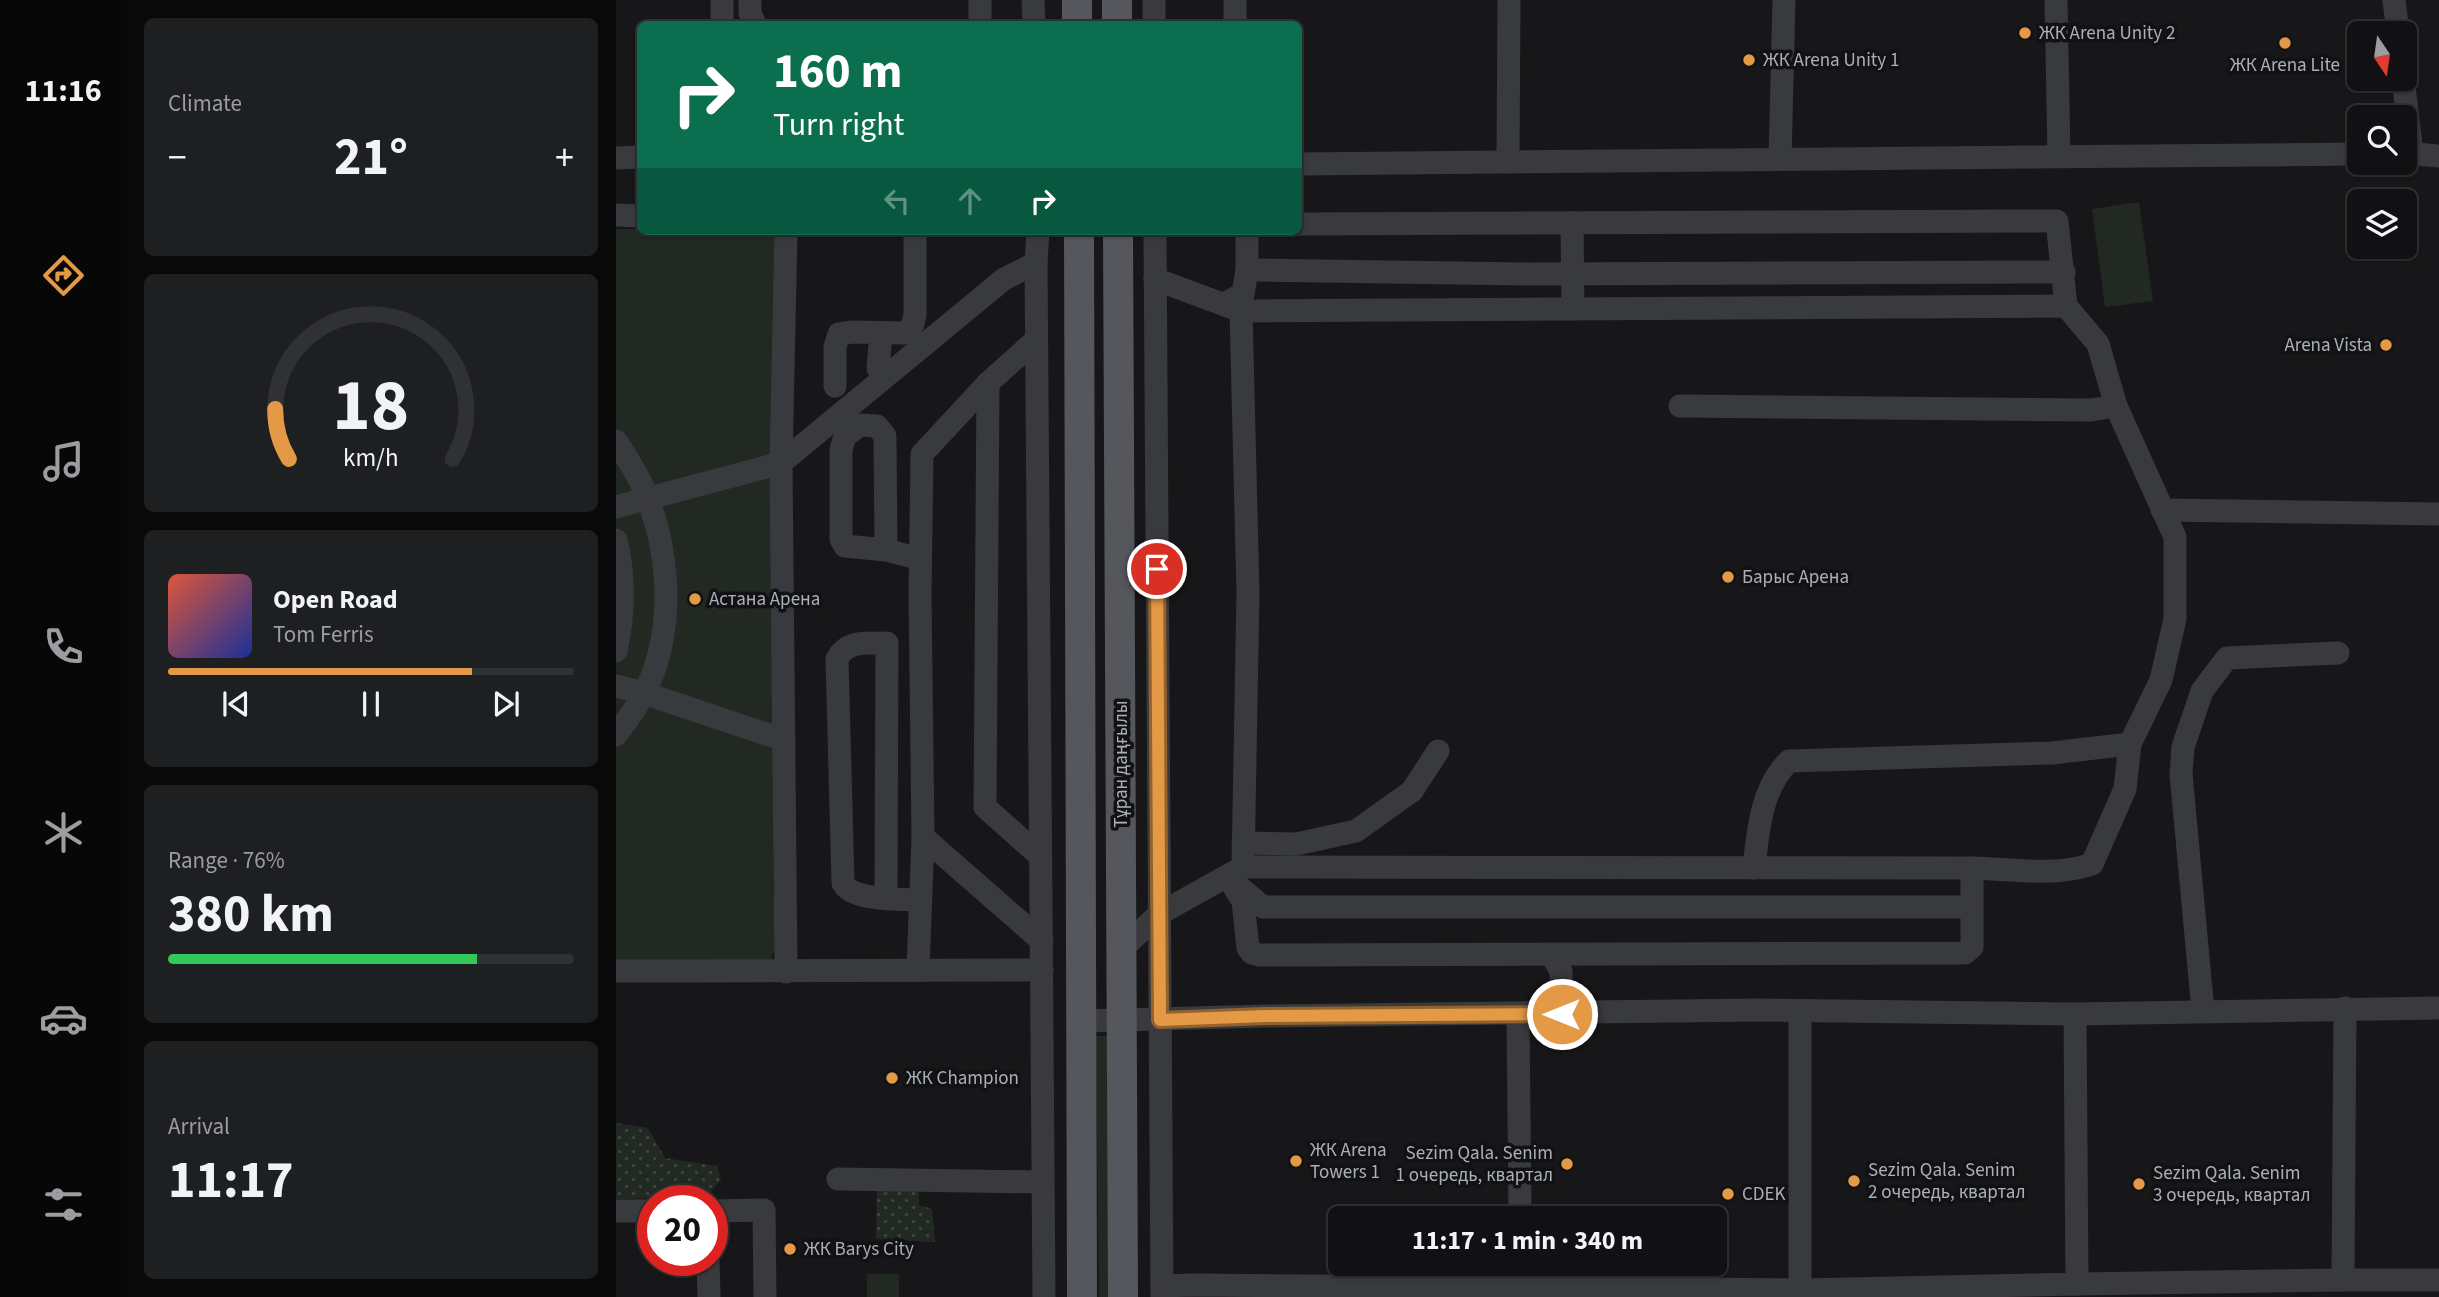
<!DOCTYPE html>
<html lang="en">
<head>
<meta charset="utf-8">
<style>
	body { margin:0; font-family:"Source Sans 3",sans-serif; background:#1e1f21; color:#f1f3f6; height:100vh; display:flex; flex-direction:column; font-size:26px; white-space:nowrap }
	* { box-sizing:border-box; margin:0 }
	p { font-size:23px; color:#9c9da0 }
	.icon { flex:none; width:38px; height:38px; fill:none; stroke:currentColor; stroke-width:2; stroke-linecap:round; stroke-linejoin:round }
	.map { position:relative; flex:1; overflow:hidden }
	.sheet { display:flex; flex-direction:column; gap:18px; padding:18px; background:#09090a; width:490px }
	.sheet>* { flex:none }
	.guide { position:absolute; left:21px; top:21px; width:665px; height:214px; border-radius:10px; box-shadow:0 2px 5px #0004,0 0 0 2px #303133; background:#0b6e4f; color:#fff; overflow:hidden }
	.needle { width:46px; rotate:167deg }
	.fabs { position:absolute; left:1731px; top:21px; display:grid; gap:14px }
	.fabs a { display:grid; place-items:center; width:70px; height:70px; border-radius:10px; background:#111113; box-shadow:0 2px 5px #0004,0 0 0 2px #303133; font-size:35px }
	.speed { position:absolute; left:21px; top:1185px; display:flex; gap:14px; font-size:35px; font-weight:700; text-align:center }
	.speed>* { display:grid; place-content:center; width:91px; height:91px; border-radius:50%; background:#111113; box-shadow:0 2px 5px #0004,0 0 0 2px #303133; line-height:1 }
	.speed .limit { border:10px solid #d22; background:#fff; color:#111 }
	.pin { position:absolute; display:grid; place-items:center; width:60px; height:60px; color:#fff; margin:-30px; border:4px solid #fff; border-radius:50%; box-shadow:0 2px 7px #0007 }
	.me { position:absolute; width:77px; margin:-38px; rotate:270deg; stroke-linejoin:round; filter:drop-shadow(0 0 5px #0008) }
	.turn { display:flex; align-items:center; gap:24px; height:147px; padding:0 21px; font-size:32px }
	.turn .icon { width:91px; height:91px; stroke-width:2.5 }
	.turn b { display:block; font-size:49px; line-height:60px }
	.lanes { display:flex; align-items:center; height:66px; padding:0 21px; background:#0003; justify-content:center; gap:35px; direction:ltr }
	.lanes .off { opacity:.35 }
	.big { font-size:52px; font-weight:700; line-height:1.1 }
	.sheet .widget { flex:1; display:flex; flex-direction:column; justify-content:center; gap:10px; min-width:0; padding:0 24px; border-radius:10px; background:#1e1f21 }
	.sheet .dial { align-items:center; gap:0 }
	.dial svg { height:182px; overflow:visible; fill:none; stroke:#303133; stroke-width:7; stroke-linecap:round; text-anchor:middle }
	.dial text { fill:#f1f3f6; stroke:none }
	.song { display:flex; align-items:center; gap:21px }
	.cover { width:84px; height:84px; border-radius:10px; background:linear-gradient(135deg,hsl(10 70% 55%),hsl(230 70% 35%)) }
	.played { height:7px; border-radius:4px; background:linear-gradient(90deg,#e39945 75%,#303133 75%) }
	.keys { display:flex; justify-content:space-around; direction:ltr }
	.heat { display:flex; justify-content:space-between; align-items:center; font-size:38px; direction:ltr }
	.charge { height:10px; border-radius:5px; background:linear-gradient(90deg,#34c759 76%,#303133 0) }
	.trip { position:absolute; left:712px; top:1206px; width:399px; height:70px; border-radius:10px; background:#111113; box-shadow:0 2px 5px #0004,0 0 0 2px #303133; font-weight:700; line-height:70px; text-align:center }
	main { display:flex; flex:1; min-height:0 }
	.menu { display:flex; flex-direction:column; width:126px; justify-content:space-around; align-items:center; background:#070708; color:#9c9da0 }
	.menu .icon { width:49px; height:49px }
	.menu .on { color:#e39945 }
	.menu b { font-size:32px; color:#f1f3f6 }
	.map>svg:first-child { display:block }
</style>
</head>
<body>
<main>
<nav class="menu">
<b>11:16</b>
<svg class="icon on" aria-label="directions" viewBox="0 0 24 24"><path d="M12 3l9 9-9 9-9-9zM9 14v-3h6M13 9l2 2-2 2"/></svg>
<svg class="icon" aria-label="music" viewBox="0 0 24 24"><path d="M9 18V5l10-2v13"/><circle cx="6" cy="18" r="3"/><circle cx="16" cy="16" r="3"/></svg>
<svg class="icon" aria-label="phone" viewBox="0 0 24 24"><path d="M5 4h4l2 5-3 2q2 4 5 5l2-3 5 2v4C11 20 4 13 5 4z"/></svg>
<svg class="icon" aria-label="climate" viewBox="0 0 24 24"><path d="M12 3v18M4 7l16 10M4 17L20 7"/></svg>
<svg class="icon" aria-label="car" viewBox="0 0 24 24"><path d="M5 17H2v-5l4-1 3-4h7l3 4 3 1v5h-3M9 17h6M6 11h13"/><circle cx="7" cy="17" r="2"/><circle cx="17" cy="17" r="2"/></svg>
<svg class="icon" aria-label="filters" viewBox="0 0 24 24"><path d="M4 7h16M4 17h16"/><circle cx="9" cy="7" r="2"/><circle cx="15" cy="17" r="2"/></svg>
</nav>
<section class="sheet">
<div class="widget"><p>Climate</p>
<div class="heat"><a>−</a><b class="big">21°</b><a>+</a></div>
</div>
<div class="widget dial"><svg viewBox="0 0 100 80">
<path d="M14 69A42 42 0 1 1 86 69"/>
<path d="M14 69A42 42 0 0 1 8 47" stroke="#e39945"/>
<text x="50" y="56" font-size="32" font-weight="700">18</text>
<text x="50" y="72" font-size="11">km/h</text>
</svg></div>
<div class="widget">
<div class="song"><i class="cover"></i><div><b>Open Road</b><p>Tom Ferris</p></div></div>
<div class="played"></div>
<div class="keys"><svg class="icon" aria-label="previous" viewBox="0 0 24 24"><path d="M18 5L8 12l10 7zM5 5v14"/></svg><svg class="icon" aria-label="pause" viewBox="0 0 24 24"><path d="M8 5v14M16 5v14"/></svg><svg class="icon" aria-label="next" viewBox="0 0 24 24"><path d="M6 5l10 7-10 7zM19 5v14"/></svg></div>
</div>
<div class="widget"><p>Range · 76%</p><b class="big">380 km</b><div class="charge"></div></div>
<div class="widget"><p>Arrival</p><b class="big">11:17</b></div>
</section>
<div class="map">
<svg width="1823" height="1297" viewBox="0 0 1823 1297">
	<defs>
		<pattern id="park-dots" width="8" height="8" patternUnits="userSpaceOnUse" patternTransform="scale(1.75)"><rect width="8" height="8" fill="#222922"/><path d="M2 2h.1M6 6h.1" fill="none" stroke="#3f4640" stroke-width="1.8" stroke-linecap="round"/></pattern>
	</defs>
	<rect width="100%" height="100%" fill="#171719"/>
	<!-- green -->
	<g fill="#222922">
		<path d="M1523 202 1537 301 1489 307 1476 209Z"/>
		<path d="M0 229H24V231H162L157 894H161V952L156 953V966H0Z"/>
		<path d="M480 1036H492L494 1297H483Z"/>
		<rect x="251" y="1274" width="32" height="23"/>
	</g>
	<!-- park -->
	<g fill="url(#park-dots)">
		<path d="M0 1123 32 1128 49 1158 101 1166 105 1180 90 1197 0 1199Z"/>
		<path d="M261 1190 303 1192V1205L316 1209 319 1242 260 1239Z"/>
	</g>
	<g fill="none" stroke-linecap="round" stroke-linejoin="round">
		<!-- minor -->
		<g stroke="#393a3e" stroke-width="23">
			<path d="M134 0V13L139 24"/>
			<path d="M364 0V24"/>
			<path d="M417 0 418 24"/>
			<path d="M538 0V24"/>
			<path d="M1440 0 1443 156"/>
			<path d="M1778 0 1782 33"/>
			<path d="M106 24V0"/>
			<path d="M619 24V0"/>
			<path d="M1787 79 1796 153"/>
			<path d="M1788 153 1823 156"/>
			<path d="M0 158 24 157"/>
			<path d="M1164 159 1168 0"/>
			<path d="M892 162 893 0"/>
			<path d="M682 164 1743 154"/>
			<path d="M0 215 24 216"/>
			<path d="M956 223 957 309"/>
			<path d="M682 224 1441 221 1450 306"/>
			<path d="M170 231 165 463 170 972"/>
			<path d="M422 231 420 263 428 1297"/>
			<path d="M539 231 546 1297"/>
			<path d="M631 270 916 274 1448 272"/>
			<path d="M608 304 627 294 631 270V231"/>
			<path d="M625 311 1450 306 1482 344 1500 406 1475 410 1064 406"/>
			<path d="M420 340 372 383 369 807 425 857"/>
			<path d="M262 368 265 334"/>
			<path d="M219 386V347L223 334 237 332 288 333 296 327 299 315V231"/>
			<path d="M0 441C9 455 18 468 25 483 52 541 59 615 36 676 28 697 14 717 0 735"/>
			<path d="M0 507 165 463 388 279 420 263"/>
			<path d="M1546 510 1823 514"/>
			<path d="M0 540C9 577 8 614 0 651"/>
			<path d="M270 550 269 436 261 426 244 425 229 436 225 450V539L229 546 270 550 304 559"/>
			<path d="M0 686 28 693 168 740"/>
			<path d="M307 837 426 941"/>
			<path d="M627 843 680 844 740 831 796 791 822 751"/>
			<path d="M627 867 1356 868C1394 869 1439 877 1476 864L1509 789 1514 744 1545 680 1559 619V537L1500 406"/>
			<path d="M1138 868C1142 831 1145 788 1173 761L1436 753 1514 744"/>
			<path d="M611 876 627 901 632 948 636 953 644 955 1349 953 1356 947V868"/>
			<path d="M621 885 647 907H1355"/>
			<path d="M270 898 271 643C252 644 231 639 221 659L227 883C236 901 284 899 304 900"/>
			<path d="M506 949 543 914 627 867 632 593 625 311 539 279"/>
			<path d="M935 954 945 971 946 1014"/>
			<path d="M302 970 307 837 304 595 306 454 372 383"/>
			<path d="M0 971 426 970"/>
			<path d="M1587 1011 1565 774 1567 747 1586 691 1611 658 1722 653"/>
			<path d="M902 1014 904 1218"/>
			<path d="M466 1021 649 1016 1143 1010 1459 1014 1823 1008"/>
			<path d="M222 1179 427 1182"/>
			<path d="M0 1211H37"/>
			<path d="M96 1211 148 1210 149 1297"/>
			<path d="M92 1260 93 1297"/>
			<path d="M904 1264V1297"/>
			<path d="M1727 1280H1823"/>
			<path d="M1461 1284 1727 1280 1729 1008"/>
			<path d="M546 1286 578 1285 1184 1290 1461 1284 1459 1014"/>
			<path d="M1184 1297V1011"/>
		</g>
		<!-- major -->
		<g stroke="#55575c" stroke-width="30">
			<path d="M461 0V24"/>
			<path d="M501 0V24"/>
			<path d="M463 231 466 1297"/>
			<path d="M502 231 507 1297"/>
		</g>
	</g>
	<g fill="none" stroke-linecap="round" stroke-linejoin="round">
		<defs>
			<path id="route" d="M541 569 544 1020 649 1016 946 1014"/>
		</defs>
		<!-- route casing -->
		<use href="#route" stroke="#94632d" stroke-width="18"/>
		<!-- route -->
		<use href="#route" stroke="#e39945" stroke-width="12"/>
	</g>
	<!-- markers -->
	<g fill="#e39945" stroke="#121214" stroke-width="2.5">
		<circle cx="1409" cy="33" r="7"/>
		<circle cx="1669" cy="43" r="7"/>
		<circle cx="1133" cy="60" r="7"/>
		<circle cx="1770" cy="345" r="7"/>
		<circle cx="1112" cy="577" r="7"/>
		<circle cx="79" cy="599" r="7"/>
		<circle cx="276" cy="1078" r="7"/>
		<circle cx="680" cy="1161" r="7"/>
		<circle cx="951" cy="1164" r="7"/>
		<circle cx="1238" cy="1181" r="7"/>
		<circle cx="1523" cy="1184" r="7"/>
		<circle cx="1112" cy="1194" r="7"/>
		<circle cx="174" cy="1249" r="7"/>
	</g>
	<g text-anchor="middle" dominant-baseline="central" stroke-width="7" stroke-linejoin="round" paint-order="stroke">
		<!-- poi labels -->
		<g font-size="19" fill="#aab0b8" stroke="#121214" text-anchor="start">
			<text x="1423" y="33">ЖК Arena Unity 2</text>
			<text x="1147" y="60">ЖК Arena Unity 1</text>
			<text x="1669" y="65" text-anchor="middle">ЖК Arena Lite</text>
			<text x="1756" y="345" text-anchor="end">Arena Vista</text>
			<text x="1126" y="577">Барыс Арена</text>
			<text x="93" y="599">Астана Арена</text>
			<text x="290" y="1078">ЖК Champion</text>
			<text x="694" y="1150">ЖК Arena<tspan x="694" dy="22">Towers 1</tspan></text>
			<text x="937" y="1153" text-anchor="end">Sezim Qala. Senim<tspan x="937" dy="22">1 очередь, квартал</tspan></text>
			<text x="1252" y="1170">Sezim Qala. Senim<tspan x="1252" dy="22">2 очередь, квартал</tspan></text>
			<text x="1537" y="1173">Sezim Qala. Senim<tspan x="1537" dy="22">3 очередь, квартал</tspan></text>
			<text x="1126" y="1194">CDEK</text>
			<text x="188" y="1249">ЖК Barys City</text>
		</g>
		<!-- street labels -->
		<g font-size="19" fill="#aab0b8" stroke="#121214">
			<text transform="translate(505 764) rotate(-90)">Тұран даңғылы</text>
		</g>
	</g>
</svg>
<div class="fabs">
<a><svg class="needle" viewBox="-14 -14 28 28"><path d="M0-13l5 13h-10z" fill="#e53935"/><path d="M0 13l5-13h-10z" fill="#9c9da0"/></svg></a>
<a><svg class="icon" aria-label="search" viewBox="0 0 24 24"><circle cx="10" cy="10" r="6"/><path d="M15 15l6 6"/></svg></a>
<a><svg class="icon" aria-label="layers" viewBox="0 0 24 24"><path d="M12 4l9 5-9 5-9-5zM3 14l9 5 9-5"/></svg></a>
</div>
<div class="speed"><div class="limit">20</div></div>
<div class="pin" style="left:541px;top:569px;background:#d93025"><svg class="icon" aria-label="arrive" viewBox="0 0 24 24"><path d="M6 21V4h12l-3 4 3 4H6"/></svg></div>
<svg class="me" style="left:946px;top:1014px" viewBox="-20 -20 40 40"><circle r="17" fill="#e39945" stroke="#fff" stroke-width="3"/><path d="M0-11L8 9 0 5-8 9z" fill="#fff"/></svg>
<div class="trip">11:17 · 1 min · 340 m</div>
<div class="guide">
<div class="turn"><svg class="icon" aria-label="right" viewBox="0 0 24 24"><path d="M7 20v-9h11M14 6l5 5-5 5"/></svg><div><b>160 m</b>Turn right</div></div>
<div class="lanes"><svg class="icon off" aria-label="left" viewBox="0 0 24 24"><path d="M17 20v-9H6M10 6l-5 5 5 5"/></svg><svg class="icon off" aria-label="ahead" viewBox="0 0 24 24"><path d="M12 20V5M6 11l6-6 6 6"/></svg><svg class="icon" aria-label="right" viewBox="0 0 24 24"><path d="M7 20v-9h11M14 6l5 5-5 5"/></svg></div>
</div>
</div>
</main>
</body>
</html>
